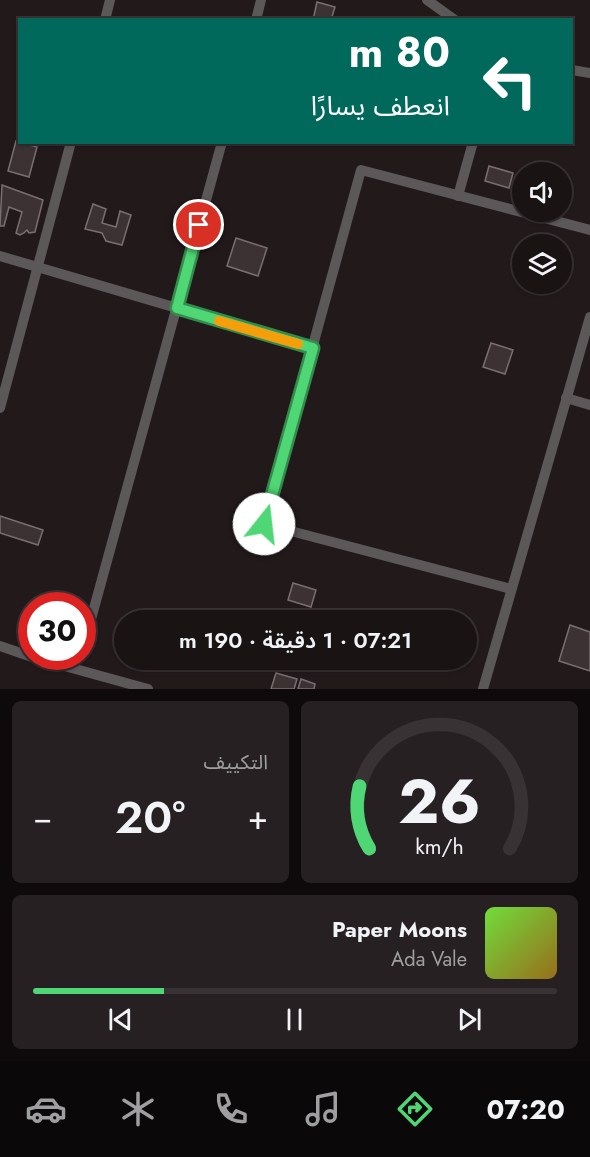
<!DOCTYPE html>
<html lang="ar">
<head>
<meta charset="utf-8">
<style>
	body { margin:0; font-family:Jost,"Noto Sans Arabic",sans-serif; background:#272022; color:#f1f3f6; direction:rtl; height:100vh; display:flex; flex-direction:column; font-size:22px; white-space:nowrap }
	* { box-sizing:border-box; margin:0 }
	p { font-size:20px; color:#9f9ea0 }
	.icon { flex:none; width:33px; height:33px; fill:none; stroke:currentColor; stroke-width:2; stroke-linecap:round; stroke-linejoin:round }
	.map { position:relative; height:689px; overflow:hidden; direction:ltr }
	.side { display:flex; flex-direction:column; gap:12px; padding:12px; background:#0e0a0b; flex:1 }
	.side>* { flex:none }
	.banner { position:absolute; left:18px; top:18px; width:555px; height:126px; border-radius:0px; box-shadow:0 2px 4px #0004,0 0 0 2px #383234; direction:rtl; background:#00695c; color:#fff; overflow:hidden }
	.fabs { position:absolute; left:512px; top:162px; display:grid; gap:12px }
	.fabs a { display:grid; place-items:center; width:60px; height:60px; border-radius:50%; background:#1a1314; box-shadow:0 2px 4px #0004,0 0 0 2px #383234; font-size:30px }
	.speed { position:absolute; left:18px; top:592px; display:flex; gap:12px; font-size:30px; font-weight:700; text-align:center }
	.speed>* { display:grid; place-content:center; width:78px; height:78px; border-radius:50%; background:#1a1314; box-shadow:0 2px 4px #0004,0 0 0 2px #383234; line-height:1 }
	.speed .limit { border:9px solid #d22; background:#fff; color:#111 }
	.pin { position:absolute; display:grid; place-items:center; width:51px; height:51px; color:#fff; margin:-26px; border:3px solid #fff; border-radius:50%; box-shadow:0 2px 6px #0007 }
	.me { position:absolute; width:66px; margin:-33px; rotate:16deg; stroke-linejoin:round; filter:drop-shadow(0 0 4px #0008) }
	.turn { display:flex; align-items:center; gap:21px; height:126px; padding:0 24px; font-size:27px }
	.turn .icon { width:78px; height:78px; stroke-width:2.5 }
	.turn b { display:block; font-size:42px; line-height:51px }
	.big { font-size:45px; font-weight:600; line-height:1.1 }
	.side .card { flex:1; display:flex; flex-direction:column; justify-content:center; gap:9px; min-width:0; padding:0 21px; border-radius:9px; background:#272022 }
	.side .dial { align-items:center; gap:0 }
	.dial svg { height:156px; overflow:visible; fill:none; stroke:#383234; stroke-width:7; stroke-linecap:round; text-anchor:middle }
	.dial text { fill:#f1f3f6; stroke:none }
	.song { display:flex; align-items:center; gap:18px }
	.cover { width:72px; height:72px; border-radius:9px; background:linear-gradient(135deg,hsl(100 70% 55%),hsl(40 70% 35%)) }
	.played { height:6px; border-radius:3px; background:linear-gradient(90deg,#4fd675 25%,#383234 25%) }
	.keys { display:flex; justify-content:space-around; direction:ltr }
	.heat { display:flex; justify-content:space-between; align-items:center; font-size:33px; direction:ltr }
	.side .tiles { flex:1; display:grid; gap:12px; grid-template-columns:1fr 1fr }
	.card:last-child { grid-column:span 2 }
	.trip { position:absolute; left:114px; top:610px; width:363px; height:60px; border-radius:30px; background:#1a1314; box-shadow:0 2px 4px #0004,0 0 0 2px #383234; font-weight:600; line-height:60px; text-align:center; direction:rtl }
	.menu { display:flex; height:96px; justify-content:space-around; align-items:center; background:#0a0808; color:#9f9ea0 }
	.menu .icon { width:42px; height:42px }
	.menu .current { color:#4fd675 }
	.menu b { font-size:27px; color:#f1f3f6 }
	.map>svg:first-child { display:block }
</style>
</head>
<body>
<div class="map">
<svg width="590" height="689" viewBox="0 0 590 689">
	<rect width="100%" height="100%" fill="#22191b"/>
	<!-- building -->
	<g fill="#3c3234" stroke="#7a6e72" stroke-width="1.5">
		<path d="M317 2 335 7 331 20H313Z"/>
		<path d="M16 141 37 147 29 177 8 171Z"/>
		<path d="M489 166 513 173 509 188 485 181Z"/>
		<path d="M2 185 43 200 35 232 29 233 27 230 24 233 20 235 16 233 22 212 9 207 4 226H0Z"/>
		<path d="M93 204 106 209 102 223 116 227 120 211 131 215 122 245 106 241 102 233 85 229Z"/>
		<path d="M236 238 267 248 258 276 227 266Z"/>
		<path d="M491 343 513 350 505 374 483 367Z"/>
		<path d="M0 516 43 530 38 545 0 533Z"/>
		<path d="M293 583 316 590 311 607 288 600Z"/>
		<path d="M570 625 590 632V671L559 661Z"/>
		<path d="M276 673 297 679 294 689H271Z"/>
		<path d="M301 679 315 684 314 689H298Z"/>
	</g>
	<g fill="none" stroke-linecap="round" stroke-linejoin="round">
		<!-- minor -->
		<g stroke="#5c5758" stroke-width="10">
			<path d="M427 0 455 20"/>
			<path d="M105 20 110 0"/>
			<path d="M256 20 261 0"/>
			<path d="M572 70 590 73"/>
			<path d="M458 196 473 142"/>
			<path d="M0 256 313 348"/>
			<path d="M566 398 590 405"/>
			<path d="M0 408 71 142"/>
			<path d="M511 589 264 524 361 170 590 230"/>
			<path d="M0 646 32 657"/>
			<path d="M82 652 222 142"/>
			<path d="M32 657 148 689"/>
			<path d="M483 689 590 317"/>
		</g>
	</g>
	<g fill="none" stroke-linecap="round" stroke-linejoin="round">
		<defs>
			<path id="route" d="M199 225 177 308 313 348 264 524"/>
		</defs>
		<!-- route casing -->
		<use href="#route" stroke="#338b4c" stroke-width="15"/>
		<!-- route -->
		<use href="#route" stroke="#4fd675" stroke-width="10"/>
		<!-- slow -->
		<path stroke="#f59e0b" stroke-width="10" d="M219 321 298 344"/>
	</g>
</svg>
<div class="fabs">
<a><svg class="icon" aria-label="sound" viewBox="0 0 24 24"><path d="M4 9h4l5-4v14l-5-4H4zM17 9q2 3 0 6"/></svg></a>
<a><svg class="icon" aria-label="layers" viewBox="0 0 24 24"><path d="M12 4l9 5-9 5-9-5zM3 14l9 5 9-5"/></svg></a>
</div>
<div class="speed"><div class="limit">30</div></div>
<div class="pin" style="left:199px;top:225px;background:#d93025"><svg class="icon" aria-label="arrive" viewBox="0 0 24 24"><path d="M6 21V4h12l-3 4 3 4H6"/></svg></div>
<svg class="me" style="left:264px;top:524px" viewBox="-20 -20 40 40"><circle r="19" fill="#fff"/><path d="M0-13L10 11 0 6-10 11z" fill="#4fd675"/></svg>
<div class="trip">07:21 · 1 دقيقة · 190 m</div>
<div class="banner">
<div class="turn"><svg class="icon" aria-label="left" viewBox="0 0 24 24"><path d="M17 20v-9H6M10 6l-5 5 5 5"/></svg><div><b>80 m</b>انعطف يسارًا</div></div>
</div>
</div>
<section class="side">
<div class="tiles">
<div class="card dial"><svg viewBox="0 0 100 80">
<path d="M14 69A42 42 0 1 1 86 69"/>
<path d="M14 69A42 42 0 0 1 9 37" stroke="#4fd675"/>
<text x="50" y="56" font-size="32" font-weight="700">26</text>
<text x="50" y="72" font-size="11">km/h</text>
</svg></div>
<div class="card"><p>التكييف</p>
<div class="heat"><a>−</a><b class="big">20°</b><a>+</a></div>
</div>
<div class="card">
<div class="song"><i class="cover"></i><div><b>Paper Moons</b><p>Ada Vale</p></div></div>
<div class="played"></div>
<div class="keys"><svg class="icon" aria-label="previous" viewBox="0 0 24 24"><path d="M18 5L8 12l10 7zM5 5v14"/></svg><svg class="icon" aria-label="pause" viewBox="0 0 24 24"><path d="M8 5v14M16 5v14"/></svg><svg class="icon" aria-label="next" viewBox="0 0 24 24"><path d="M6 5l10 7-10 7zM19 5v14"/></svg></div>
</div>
</div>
</section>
<nav class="menu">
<b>07:20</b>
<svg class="icon current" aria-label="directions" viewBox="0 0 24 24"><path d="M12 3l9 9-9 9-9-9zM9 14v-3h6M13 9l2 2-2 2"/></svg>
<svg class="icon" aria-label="music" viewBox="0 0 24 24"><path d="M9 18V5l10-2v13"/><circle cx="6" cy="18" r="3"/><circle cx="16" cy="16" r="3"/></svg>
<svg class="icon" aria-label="phone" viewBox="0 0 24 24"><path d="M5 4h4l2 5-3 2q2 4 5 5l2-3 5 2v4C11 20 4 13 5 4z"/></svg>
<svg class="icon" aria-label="climate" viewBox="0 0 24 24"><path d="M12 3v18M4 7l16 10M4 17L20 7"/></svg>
<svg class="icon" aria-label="car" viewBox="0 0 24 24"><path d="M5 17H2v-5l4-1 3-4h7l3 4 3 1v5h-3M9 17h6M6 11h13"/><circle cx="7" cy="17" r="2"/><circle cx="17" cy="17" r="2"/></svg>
</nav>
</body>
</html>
